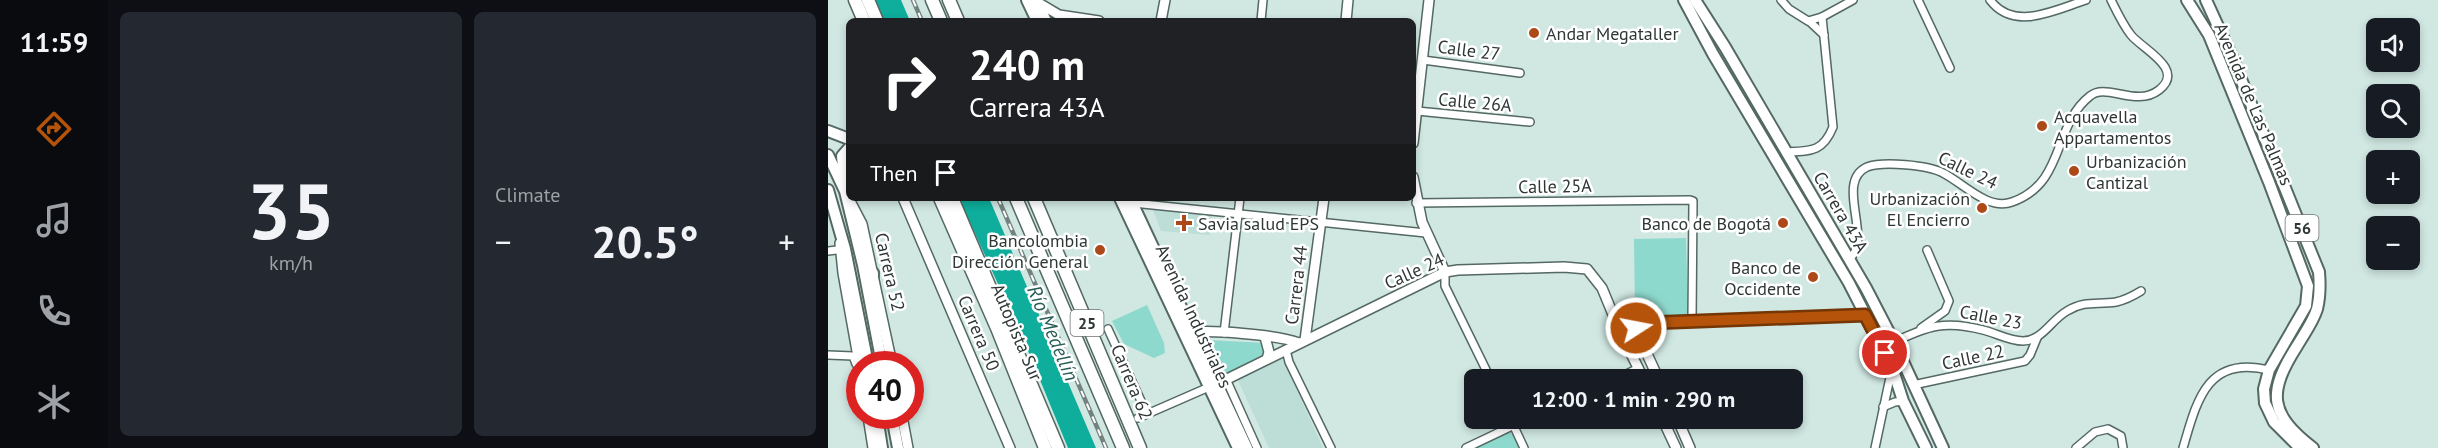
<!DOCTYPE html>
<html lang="en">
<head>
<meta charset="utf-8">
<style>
	body { margin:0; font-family:"PT Sans",sans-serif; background:#242831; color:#f1f3f6; height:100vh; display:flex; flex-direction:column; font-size:22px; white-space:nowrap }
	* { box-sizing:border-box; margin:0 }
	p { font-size:20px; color:#9ea1a6 }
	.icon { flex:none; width:33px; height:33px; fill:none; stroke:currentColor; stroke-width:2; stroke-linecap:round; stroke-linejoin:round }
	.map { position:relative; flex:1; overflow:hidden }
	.drawer { display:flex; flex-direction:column; gap:12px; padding:12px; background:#0d0f14; width:720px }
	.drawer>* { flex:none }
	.banner { position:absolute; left:18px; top:18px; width:570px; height:183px; border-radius:9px; box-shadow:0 3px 9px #0003; background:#202124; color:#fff; overflow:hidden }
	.fabs { position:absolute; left:1538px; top:18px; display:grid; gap:12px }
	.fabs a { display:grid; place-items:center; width:54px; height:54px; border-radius:9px; background:#171b24; box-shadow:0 3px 9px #0003; font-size:30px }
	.speed { position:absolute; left:18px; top:351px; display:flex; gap:12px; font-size:30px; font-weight:700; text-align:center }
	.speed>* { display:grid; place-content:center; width:78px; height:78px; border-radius:50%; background:#171b24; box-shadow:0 3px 9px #0003; line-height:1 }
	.speed .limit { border:9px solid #d22; background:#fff; color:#111 }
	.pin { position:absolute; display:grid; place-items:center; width:51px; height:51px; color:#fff; margin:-26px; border:3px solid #fff; border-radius:50%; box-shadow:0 2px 6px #0007 }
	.me { position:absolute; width:66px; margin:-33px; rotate:79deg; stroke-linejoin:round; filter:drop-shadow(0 0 4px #0008) }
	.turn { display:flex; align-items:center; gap:21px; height:126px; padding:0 24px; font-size:27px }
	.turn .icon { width:78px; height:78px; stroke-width:2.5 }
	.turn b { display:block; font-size:42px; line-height:51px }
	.then { display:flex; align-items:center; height:57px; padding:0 24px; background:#0003; gap:12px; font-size:22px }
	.big { font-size:45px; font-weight:800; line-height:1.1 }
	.drawer .tile { flex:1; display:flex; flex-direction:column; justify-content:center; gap:9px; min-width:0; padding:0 21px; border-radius:9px; background:#242831 }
	.drawer .dial { align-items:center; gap:0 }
	.dial b { font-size:78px; line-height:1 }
	.heat { display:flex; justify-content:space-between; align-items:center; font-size:33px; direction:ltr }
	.drawer .tiles { flex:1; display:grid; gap:12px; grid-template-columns:repeat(2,1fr) }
	.trip { position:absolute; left:636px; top:369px; width:339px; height:60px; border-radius:9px; background:#171b24; box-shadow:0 3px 9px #0003; font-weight:800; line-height:60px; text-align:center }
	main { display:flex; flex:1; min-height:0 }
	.tabs { display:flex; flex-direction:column; width:108px; justify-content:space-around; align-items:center; background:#090b0e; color:#9ea1a6 }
	.tabs .icon { width:42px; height:42px }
	.tabs .on { color:#b45309 }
	.tabs b { font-size:27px; color:#f1f3f6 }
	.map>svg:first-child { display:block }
</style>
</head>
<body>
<main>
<nav class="tabs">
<b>11:59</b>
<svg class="icon on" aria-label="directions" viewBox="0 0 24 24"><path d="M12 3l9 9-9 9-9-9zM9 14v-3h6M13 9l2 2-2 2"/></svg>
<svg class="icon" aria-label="music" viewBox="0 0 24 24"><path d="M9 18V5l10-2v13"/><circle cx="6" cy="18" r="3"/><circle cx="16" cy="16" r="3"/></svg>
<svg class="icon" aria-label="phone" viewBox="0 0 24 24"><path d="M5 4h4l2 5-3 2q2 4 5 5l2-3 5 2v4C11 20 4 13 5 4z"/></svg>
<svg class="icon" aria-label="climate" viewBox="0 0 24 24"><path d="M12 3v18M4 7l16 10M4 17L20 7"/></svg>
</nav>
<section class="drawer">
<div class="tiles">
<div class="tile dial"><b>35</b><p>km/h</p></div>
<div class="tile"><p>Climate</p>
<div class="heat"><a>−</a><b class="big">20.5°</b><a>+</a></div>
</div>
</div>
</section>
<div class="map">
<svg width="1610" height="448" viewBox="0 0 1610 448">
	<rect width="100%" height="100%" fill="#d0e7e2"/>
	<!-- built -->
	<g fill="#bdddd7">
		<path d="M325 210 384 216 382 235 333 231Z"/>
		<path d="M454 357 495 448H441L409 378Z"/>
	</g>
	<!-- green -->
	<g fill="#8ed9cd">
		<path d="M858 238 860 315 807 316 806 239Z"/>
		<path d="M319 305 336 343 337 353 326 358 296 344 284 321Z"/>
		<path d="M381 340 437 343 436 358 390 381 376 345Z"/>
		<path d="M681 432 685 435 691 448H647Z"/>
	</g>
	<!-- water -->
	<g fill="#0ead9c">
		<path d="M46 0H73L82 21H55Z"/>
		<path d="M131 198H161L268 448H240L198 346Z"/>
	</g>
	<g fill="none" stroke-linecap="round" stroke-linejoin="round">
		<defs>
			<g id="street">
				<path d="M953 0 961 9 980 21 994 17 1025 0"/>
				<path d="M1090 0 1122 68"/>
				<path d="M1162 0C1186 32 1227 10 1258 0"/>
				<path d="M433 21 435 0"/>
				<path d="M981 21 996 35"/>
				<path d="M595 60 692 73"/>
				<path d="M589 111 702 122"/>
				<path d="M958 152C983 151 995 152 1005 127L994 17"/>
				<path d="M305 203 598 233"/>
				<path d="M588 203 862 200 865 201 864 321"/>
				<path d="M0 251 17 249"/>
				<path d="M1021 259C1046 240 1006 182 1039 167 1055 161 1100 165 1115 173 1135 183 1160 211 1184 202 1238 183 1224 126 1262 96 1278 82 1308 108 1331 90 1358 69 1314 49 1303 35 1295 25 1289 12 1283 0"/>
				<path d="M617 272V286L663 380"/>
				<path d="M1093 328 1117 311 1121 301 1099 250"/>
				<path d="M280 329 319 414"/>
				<path d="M396 333 412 198"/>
				<path d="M1066 342C1100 326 1117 320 1155 330 1168 333 1181 341 1195 341 1214 341 1223 320 1239 311 1257 300 1269 305 1288 302 1297 300 1305 296 1313 291"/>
				<path d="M458 350 461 362 503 448"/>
				<path d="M0 355 25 356 28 364"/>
				<path d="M398 379 429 448"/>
				<path d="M786 380 811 368"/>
				<path d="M1085 385 1197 361 1202 355 1209 338"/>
				<path d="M1055 407 1067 402 1075 401"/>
				<path d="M310 418 381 387"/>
				<path d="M682 418 696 448"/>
				<path d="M638 448 701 418"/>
				<path d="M1047 448 1064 368"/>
				<path d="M1248 448 1267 432 1280 429 1293 436 1295 448"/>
				<path d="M1355 448C1369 400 1379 355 1441 370"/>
			</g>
			<g id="secondary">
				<path d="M209 2 231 15 271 21"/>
				<path d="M333 21 337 0"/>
				<path d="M518 21 520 0"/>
				<path d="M585 143 601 0"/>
				<path d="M585 177 594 222 617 272"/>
				<path d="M75 198 182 448"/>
				<path d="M21 199 34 224 64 364"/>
				<path d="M12 243 15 273 32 368"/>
				<path d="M806 321 819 323 1037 315"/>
				<path d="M808 330 831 380"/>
				<path d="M358 333C380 329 450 335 471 343"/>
				<path d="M795 334 801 335 808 330V323C803 317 798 317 793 321L791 329 816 380"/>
				<path d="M437 337 441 352 439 359"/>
				<path d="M477 340 496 198"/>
				<path d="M389 384 617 272 630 270 736 267 759 269 774 288 791 329"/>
				<path d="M40 416 45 448"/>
				<path d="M74 416 80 448"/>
				<path d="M834 418 848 448"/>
				<path d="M849 418 862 448"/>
			</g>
			<g id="primary">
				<path d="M199 0 209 21"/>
				<path d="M208 0 218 21"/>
				<path d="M856 0 885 54 1021 283 1064 367 1075 401 1098 448"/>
				<path d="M867 0 897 47 1038 288 1066 342 1115 448"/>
				<path d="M1359 0 1381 35 1441 182 1480 286 1478 306 1441 370 1436 389 1437 403 1446 422 1472 448"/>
				<path d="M1378 0 1404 57 1491 272C1492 284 1492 297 1489 309 1485 322 1476 334 1469 346 1439 393 1441 414 1485 448"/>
				<path d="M0 131 21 139"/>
				<path d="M0 155 17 191 35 265 54 364"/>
				<path d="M16 179 14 156 21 148"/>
				<path d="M0 190 17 249 40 364"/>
				<path d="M292 198 410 448"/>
				<path d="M302 198 419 448"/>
				<path d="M44 292 45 273"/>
				<path d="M49 416 54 448"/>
				<path d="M64 416 70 448"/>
			</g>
			<g id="highway">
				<path d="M27 0 36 21"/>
				<path d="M40 0 49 21"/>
				<path d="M104 0 113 21"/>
				<path d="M121 0 130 21"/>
				<path d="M112 198 169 328 217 448"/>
				<path d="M124 198 230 448"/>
				<path d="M188 198 295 448"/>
				<path d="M206 198 312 448"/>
			</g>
		</defs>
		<!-- street casing -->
		<use href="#street" stroke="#546864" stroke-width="10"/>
		<!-- secondary casing -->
		<use href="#secondary" stroke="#546864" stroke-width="12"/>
		<!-- primary casing -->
		<use href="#primary" stroke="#546864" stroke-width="14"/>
		<!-- highway casing -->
		<use href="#highway" stroke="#546864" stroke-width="15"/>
		<!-- street -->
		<use href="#street" stroke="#fff" stroke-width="7"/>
		<!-- secondary -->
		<use href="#secondary" stroke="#fff" stroke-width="9"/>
		<!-- primary -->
		<use href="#primary" stroke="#fff" stroke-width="10"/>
		<!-- highway -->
		<use href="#highway" stroke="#fff" stroke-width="12"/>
		<defs>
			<g id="rail">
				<path d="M85 0 94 21"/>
				<path d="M170 198 278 448"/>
			</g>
		</defs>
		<!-- rail casing -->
		<use href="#rail" stroke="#73827f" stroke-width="4.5"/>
		<!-- rail -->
		<use href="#rail" stroke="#fff" stroke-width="2" stroke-dasharray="7" stroke-linecap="butt"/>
	</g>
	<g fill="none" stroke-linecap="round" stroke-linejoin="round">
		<defs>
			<path id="route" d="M808 328 819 323 1037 315 1057 353"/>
		</defs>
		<!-- route casing -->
		<use href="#route" stroke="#753606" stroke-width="15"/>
		<!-- route -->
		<use href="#route" stroke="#b45309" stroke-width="10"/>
	</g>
	<!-- markers -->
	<g fill="#ad4919" stroke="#fff" stroke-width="2">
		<circle cx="706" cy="33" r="6"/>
		<circle cx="1214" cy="126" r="6"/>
		<circle cx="1246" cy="171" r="6"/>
		<circle cx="1154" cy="208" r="6"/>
		<path d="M353 214h6v6h6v6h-6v6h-6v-6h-6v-6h6z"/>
		<circle cx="955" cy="223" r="6"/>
		<circle cx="272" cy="250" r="6"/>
		<circle cx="985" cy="277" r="6"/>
	</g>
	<g text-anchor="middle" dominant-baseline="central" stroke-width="5" stroke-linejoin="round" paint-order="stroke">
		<!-- shield labels -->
		<g fill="#fff" stroke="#6d7372" stroke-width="1.5">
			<rect x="1457.5" y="215" width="33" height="26" rx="4.5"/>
			<rect x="242.5" y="310" width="33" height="26" rx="4.5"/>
		</g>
		<g font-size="16" font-weight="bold" fill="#2e3735">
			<text x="1474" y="228">56</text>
			<text x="259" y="323">25</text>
		</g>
		<!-- poi labels -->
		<g font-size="18" fill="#2e3735" stroke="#fff" text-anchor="start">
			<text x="718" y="33">Andar Megataller</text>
			<text x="1226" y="116">Acquavella<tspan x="1226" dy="21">Appartamentos</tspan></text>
			<text x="1258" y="161">Urbanización<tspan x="1258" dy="21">Cantizal</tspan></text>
			<text x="1142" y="198" text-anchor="end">Urbanización<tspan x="1142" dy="21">El Encierro</tspan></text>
			<text x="370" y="223">Savia salud EPS</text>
			<text x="943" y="223" text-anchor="end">Banco de Bogotá</text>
			<text x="260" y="240" text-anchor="end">Bancolombia<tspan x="260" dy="21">Dirección General</tspan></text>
			<text x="973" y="267" text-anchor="end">Banco de<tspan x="973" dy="21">Occidente</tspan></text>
		</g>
		<!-- street labels -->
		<g font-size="18" fill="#2e3735" stroke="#fff">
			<text transform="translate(641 50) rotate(7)">Calle 27</text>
			<text transform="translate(647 102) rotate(5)">Calle 26A</text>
			<text transform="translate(1426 104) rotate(67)">Avenida de Las Palmas</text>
			<text transform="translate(1140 170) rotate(26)">Calle 24</text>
			<text transform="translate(727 186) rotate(-1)">Calle 25A</text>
			<text transform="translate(1013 212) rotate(60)">Carrera 43A</text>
			<text transform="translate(586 271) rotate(-24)">Calle 24</text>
			<text transform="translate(62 272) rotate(77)">Carrera 52</text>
			<text transform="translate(468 285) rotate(-83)">Carrera 44</text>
			<text transform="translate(366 316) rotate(65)">Avenida Industriales</text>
			<text transform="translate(1163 317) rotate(11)">Calle 23</text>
			<text transform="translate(189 332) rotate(67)">Autopista Sur</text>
			<text transform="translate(151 333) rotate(67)">Carrera 50</text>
			<text transform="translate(1145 357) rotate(-12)">Calle 22</text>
			<text transform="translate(304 382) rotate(67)">Carrera 62</text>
		</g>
		<!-- water labels -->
		<g font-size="20" font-style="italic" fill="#265d55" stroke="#fff">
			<text transform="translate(225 333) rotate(67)">Río Medellín</text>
		</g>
	</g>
</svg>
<div class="fabs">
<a><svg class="icon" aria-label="sound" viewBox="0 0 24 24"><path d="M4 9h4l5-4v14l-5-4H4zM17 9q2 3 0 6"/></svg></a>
<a><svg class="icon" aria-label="search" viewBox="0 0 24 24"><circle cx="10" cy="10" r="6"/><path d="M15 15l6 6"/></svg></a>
<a>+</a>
<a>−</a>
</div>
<div class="speed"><div class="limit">40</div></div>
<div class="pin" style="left:1057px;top:353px;background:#d93025"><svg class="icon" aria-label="arrive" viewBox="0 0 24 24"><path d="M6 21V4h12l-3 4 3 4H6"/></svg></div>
<svg class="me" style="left:808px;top:328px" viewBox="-20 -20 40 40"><circle r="17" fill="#b45309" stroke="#fff" stroke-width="3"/><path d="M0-11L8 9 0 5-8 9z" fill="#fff"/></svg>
<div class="trip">12:00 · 1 min · 290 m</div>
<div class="banner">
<div class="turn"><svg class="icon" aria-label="right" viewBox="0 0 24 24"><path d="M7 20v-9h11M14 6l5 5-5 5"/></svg><div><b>240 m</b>Carrera 43A</div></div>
<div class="then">Then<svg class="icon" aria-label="arrive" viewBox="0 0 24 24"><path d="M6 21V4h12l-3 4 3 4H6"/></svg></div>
</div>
</div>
</main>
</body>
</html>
